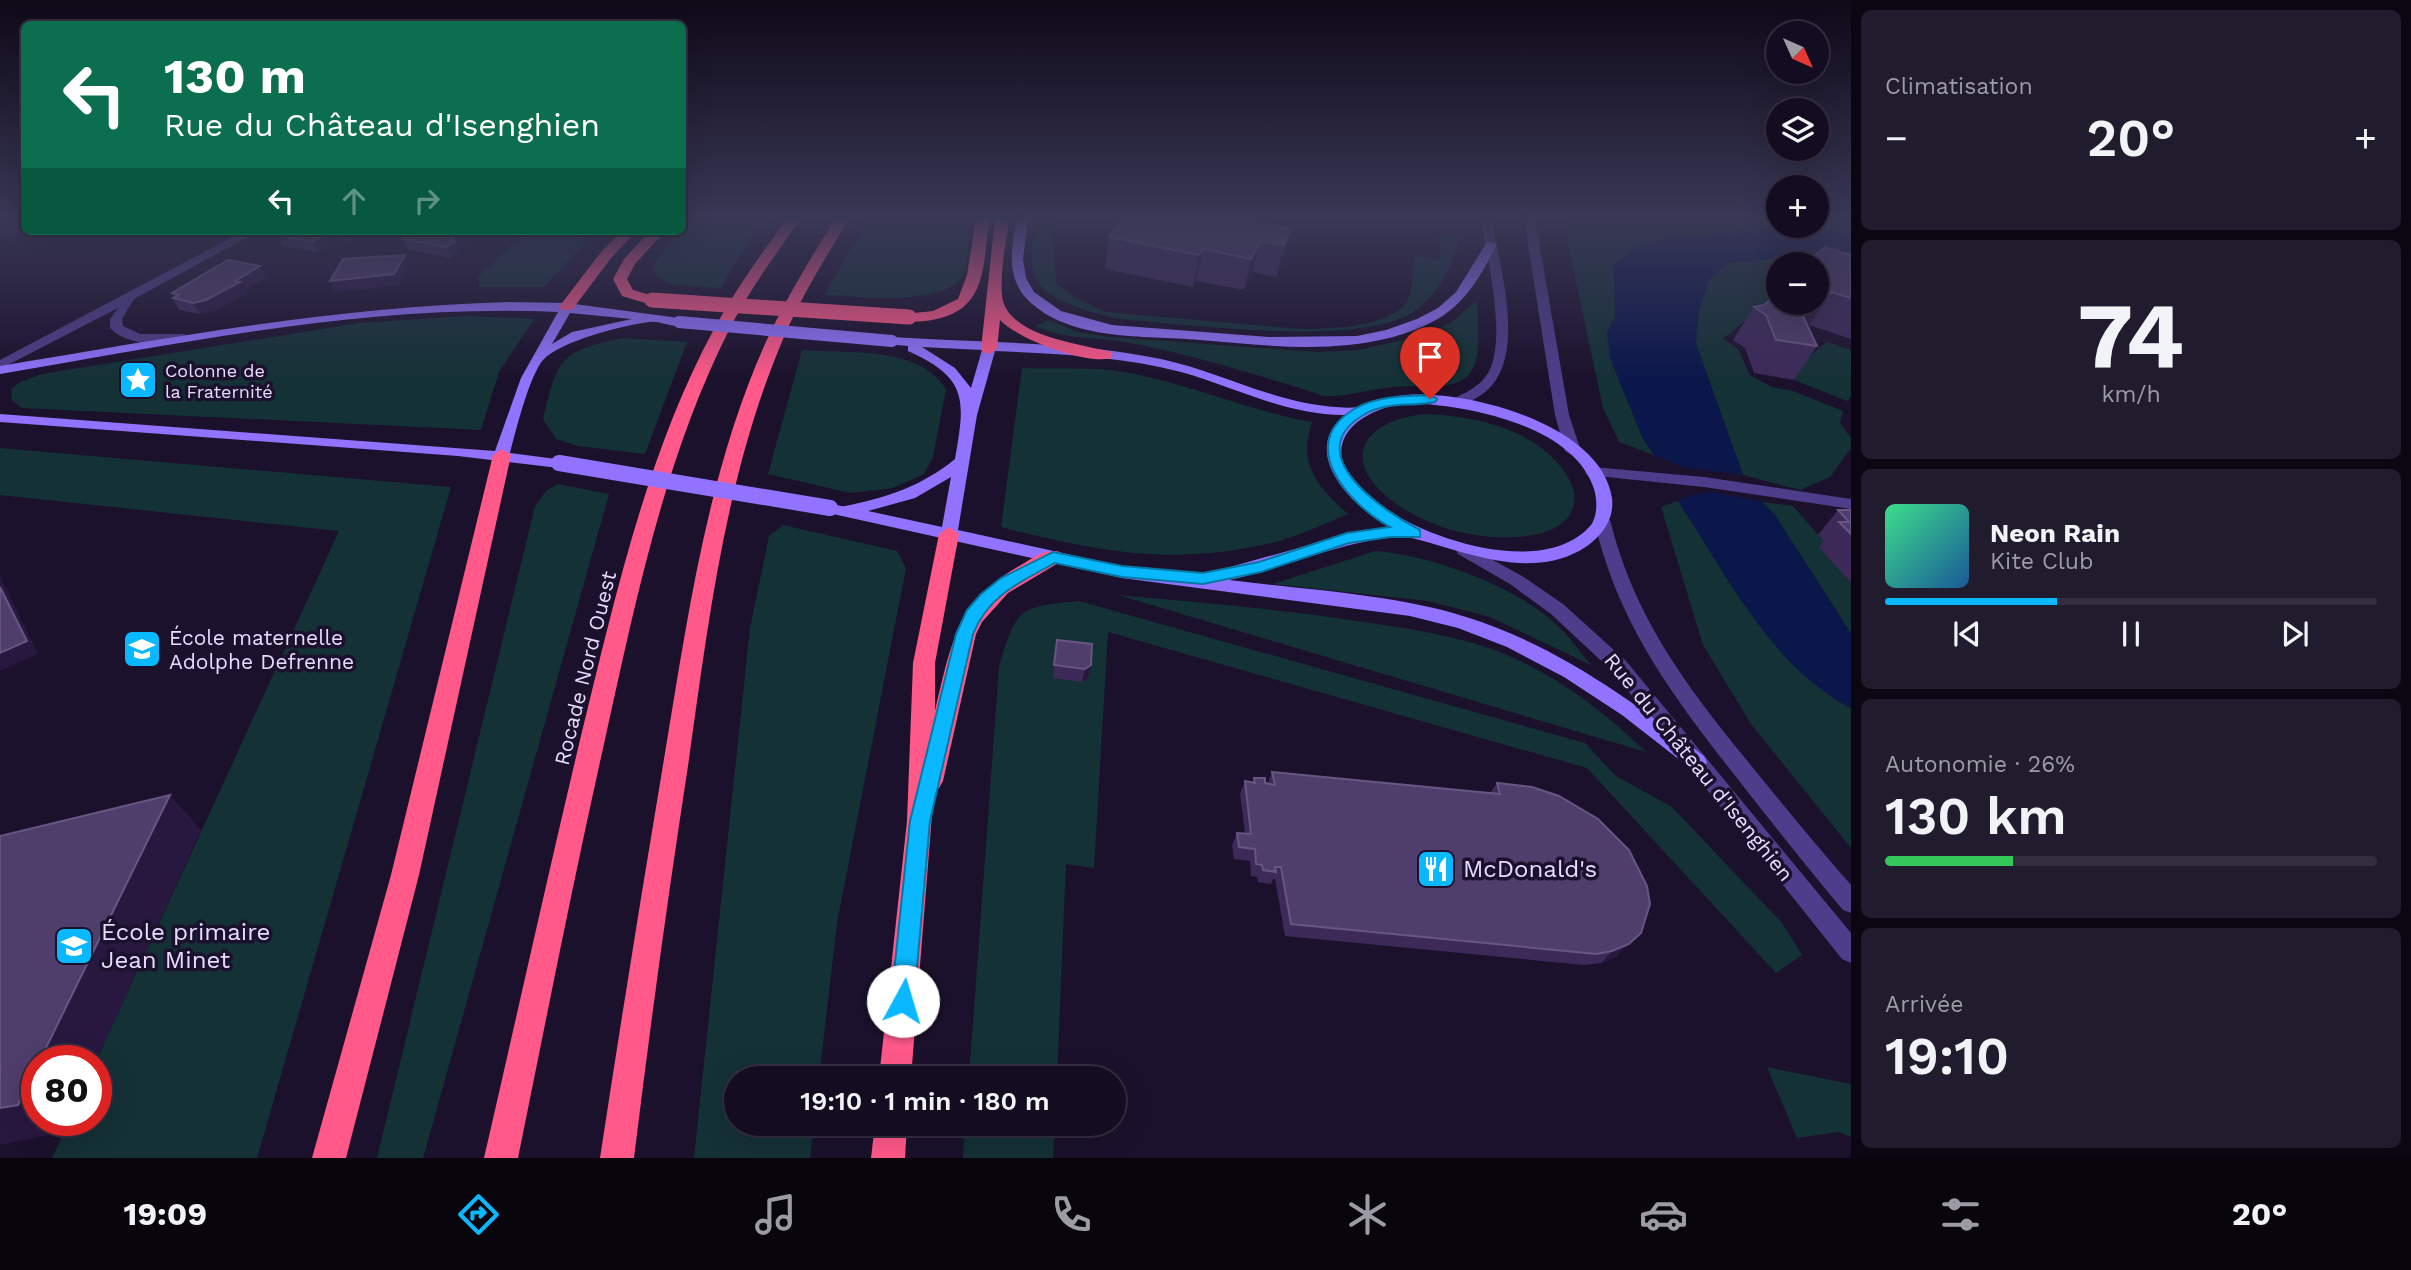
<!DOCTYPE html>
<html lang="fr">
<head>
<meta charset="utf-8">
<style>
	body { margin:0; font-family:"Work Sans",sans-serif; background:#211b2e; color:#f1f3f6; height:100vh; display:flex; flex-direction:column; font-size:26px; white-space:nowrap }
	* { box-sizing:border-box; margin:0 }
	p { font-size:23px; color:#9d9ca5 }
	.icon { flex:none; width:38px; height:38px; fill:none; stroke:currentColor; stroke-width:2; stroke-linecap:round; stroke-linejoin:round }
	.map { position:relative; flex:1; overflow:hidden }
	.sheet { display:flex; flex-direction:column; gap:10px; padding:10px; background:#0b0712; width:560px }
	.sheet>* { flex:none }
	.guide { position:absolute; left:21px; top:21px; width:665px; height:214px; border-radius:10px; box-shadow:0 7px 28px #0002,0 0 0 2px #332d3f; background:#0b6e4f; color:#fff; overflow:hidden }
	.needle { width:46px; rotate:135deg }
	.tools { position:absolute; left:1766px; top:21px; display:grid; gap:14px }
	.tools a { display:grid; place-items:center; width:63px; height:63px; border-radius:50%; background:#140d21; box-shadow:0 7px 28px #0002,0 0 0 2px #332d3f; font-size:35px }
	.speed { position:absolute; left:21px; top:1045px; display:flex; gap:14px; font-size:35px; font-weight:700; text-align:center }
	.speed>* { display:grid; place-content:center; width:91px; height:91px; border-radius:50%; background:#140d21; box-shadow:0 7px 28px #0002,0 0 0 2px #332d3f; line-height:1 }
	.speed .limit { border:10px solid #d22; background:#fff; color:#111 }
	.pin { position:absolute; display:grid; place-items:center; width:60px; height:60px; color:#fff; margin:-72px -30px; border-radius:50% 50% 50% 0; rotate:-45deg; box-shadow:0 0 7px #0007 }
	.pin .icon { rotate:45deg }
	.me { position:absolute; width:77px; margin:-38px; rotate:6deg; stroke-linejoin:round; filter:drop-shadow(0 0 5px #0008) }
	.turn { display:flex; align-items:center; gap:24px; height:147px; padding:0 28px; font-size:32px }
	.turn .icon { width:91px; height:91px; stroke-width:2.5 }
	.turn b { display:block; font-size:49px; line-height:60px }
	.lanes { display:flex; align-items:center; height:66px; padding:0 28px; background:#0003; justify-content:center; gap:35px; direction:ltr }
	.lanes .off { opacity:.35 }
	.big { font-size:52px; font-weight:600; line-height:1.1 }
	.sheet .card { flex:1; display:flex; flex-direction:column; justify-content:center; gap:10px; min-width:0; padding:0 24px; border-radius:10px; background:#211b2e }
	.sheet .dial { align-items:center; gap:0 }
	.dial b { font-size:91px; line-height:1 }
	.song { display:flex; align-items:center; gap:21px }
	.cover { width:84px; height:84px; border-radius:10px; background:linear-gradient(135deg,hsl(150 70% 55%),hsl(210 70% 35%)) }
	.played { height:7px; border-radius:4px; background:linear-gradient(90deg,#09b8fe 35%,#332d3f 35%) }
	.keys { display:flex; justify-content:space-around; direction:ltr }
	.heat { display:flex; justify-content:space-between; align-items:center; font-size:38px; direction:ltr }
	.charge { height:10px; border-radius:5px; background:linear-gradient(90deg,#34c759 26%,#332d3f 0) }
	.trip { position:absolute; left:724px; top:1066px; width:402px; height:70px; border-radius:35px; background:#140d21; box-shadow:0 7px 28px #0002,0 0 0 2px #332d3f; font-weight:600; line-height:70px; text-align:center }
	.dock { display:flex; height:112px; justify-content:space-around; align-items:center; background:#08050d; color:#9d9ca5 }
	.dock .icon { width:49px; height:49px }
	.dock .current { color:#09b8fe }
	.dock b { font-size:32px; color:#f1f3f6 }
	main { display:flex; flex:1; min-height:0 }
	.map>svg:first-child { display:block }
</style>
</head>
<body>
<main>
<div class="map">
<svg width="1851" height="1158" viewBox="0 0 1851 1158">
	<rect width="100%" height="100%" fill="#1b112c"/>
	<!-- green -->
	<g fill="#143136">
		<path d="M693 219H766L755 230 721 288 672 285 657 277 653 266 678 231H682L683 226Z"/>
		<path d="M869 219H971C966 236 970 257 964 273 949 308 855 296 824 295Z"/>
		<path d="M1037 219H1053L1056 283 1076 298 1105 312 1300 329C1329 329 1393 328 1408 299 1414 288 1413 268 1415 256L1439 260 1440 233 1460 236C1452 267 1440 293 1413 312 1359 348 1187 324 1120 319 1099 315 1052 302 1039 284 1027 267 1033 237 1037 219Z"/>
		<path d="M1581 219H1778V226H1816L1817 219H1851V231C1789 231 1698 225 1640 246 1631 250 1622 259 1614 265L1615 318 1607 333 1642 437 1654 455 1619 442 1603 408 1568 244 1567 226Z"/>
		<path d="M525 231H596L544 287H479L478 278Z"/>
		<path d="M1851 251V289L1816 264H1778V293L1723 339 1738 349 1750 375 1772 387 1793 391 1843 411 1840 423 1851 438V448L1830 477 1800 490 1743 475 1696 344 1699 310 1709 280 1728 263Z"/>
		<path d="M1476 301C1479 313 1478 326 1478 339 1479 399 1436 383 1393 387 1369 389 1348 397 1324 396 1261 376 1200 357 1136 344 1101 336 1067 341 1035 326L1048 320 1078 332 1109 337 1318 352 1358 350 1428 334 1452 322Z"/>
		<path d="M466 316 534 319 499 372 481 430 22 408 12 400 11 389 20 382 42 374 359 323Z"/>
		<path d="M622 338 687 342 645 454 578 446 556 439 543 419C558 358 559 352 622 338Z"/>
		<path d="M1827 342 1851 350V397L1847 401 1794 380 1790 372Z"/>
		<path d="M802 350C847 354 919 345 946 389L933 457 924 474 893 488 850 493 768 474Z"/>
		<path d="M1022 368C1057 369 1096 366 1130 373 1192 385 1250 411 1312 422 1298 465 1317 486 1348 514 1322 525 1295 538 1267 544 1168 566 1097 551 1001 527Z"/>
		<path d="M1426 414C1477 416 1544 431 1570 481 1576 492 1576 505 1569 516 1557 532 1535 536 1516 537 1473 540 1425 526 1391 500 1336 457 1368 419 1426 414Z"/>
		<path d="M0 448 451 487 257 1158H52L70 1120H96V1061L339 531 0 495Z"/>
		<path d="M558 484 609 494 423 1158H377L535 506 547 490Z"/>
		<path d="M1678 501C1722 567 1780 671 1851 708V848L1751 724 1703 645 1661 507Z"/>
		<path d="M1762 502 1793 506 1829 547H1820L1851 583V634L1775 515Z"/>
		<path d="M783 525 897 551 906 568 837 923 819 1078H737V1124H814L810 1158H694L750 628 769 536Z"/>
		<path d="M1375 551C1431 555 1520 587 1560 628 1571 639 1581 653 1591 665L1490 617 1428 601 1273 584Z"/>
		<path d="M1118 595C1205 603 1291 610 1377 624 1416 630 1455 636 1492 649 1551 671 1601 709 1646 752Z"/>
		<path d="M1079 601 1585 743 1616 776 1672 807 1782 923 1802 955 1776 973 1587 768 1108 632 1094 868 1066 864 1057 1078H969L999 667C1016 608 1018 607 1079 601Z"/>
		<path d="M1767 1067 1851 1084V1137L1839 1132 1797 1138Z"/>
		<path d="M965 1124H1055L1053 1158H963Z"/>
	</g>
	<!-- water -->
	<g fill="#0b174b">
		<path d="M1770 231H1851V251L1728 263 1709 280 1699 310 1696 344 1743 475 1682 467 1654 455 1642 437 1610 358 1607 333 1615 318 1614 265 1638 247 1683 236Z"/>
		<path d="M1715 492 1762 502 1775 515 1851 634V708C1771 667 1726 574 1678 501L1691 495Z"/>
	</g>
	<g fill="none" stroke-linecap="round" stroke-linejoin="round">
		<!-- street -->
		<g fill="#4e3d8a" fill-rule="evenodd">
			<path d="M1481 219H1491L1493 228C1502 275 1529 368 1478 397 1470 402 1462 407 1453 405V399C1467 392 1483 385 1490 369 1506 333 1487 258 1481 219Z"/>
			<path d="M1524 219H1535L1569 415 1581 451 1573 456 1565 451 1555 415Z"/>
			<path d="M244 231H259L134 299 122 319 123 326 140 334H184L191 338 189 341C164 346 129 347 110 328V319L118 308 0 369V360Z"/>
			<path d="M1593 467 1704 477 1851 499V509L1704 487 1587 475 1585 472 1587 469Z"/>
			<path d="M1602 515 1610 520C1634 616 1684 683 1745 758 1780 801 1815 844 1851 885V913L1843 910C1805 865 1769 819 1733 773 1670 693 1617 621 1594 520Z"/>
			<path d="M1464 544 1522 576 1563 604 1626 661 1851 933V963L1842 959 1612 671 1551 614 1510 584 1458 554 1456 550 1458 546Z"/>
		</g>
		<!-- secondary -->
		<g fill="#9173ff" fill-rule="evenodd">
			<path d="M1017 219H1028L1023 259 1026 278 1034 292 1061 311 1112 325 1269 337 1357 336 1386 330 1417 319 1438 308 1456 292 1487 242 1497 244C1482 274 1465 305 1434 321 1408 335 1377 342 1348 345 1299 350 1249 344 1200 340 1145 335 1069 342 1027 299 1006 277 1011 246 1017 219Z"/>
			<path d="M509 302 567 303 679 318 685 322C675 331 662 320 649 322 625 325 560 341 543 360 529 377 516 430 510 453L564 460 567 463 559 468 458 456 0 422V414L495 451 521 378 558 312C370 303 184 343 0 374V366C172 337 334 307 509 302ZM570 313 632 319 572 332 552 344Z"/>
			<path d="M892 337C981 343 1073 341 1161 359 1212 370 1260 395 1311 404 1326 406 1344 409 1359 407 1375 404 1389 396 1406 395 1468 390 1601 424 1612 498 1615 521 1599 540 1579 551 1527 579 1466 552 1416 539 1375 528 1275 571 1229 580 1305 590 1394 594 1466 617 1556 645 1631 700 1704 756L1707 762 1704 768 1697 771 1690 768 1622 715 1564 677 1507 647 1458 628 1410 616 1122 578 824 512 822 508 824 504C832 502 839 507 845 506 886 498 922 486 955 459 965 401 969 378 908 351V346L887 344 885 341ZM922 347 982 350 971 388 955 368ZM995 351C1057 354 1121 356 1181 372 1235 387 1288 416 1346 415 1296 452 1355 510 1392 528L1352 533 1198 576 1122 566 958 530 977 415ZM1405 403C1462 404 1574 424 1594 489 1597 499 1598 515 1591 525 1543 581 1417 537 1370 498 1315 453 1346 413 1405 403ZM951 477 942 527 868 511 915 498Z"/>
		</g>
		<!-- highway -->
		<g fill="#ff5889" fill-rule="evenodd">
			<path d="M787 219H801C775 255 749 290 729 330 664 459 635 604 604 744 573 882 546 1020 518 1158H484C516 1019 547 879 580 740 614 602 646 455 714 329 735 290 761 254 787 219Z"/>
			<path d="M835 219H849C824 260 799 300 781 344 725 478 708 624 688 766 668 896 650 1027 634 1158H600C620 1027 641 896 663 765 687 623 706 476 765 344 785 300 810 259 835 219Z"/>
			<path d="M976 219H990C982 260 989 305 941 318 930 321 915 323 904 320V314L933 311 958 299 967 275Z"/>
			<path d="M995 219H1009C1006 243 1000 271 1002 295 1005 336 1082 344 1112 352V358C1086 365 1018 339 1000 320L997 349 989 354 983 352 981 349Z"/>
			<path d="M622 231H637L611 258 572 310H562L559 307 601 252Z"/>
			<path d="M650 231H665L635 264 627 279 633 290 657 297 660 300 652 305 622 296 613 279 624 259Z"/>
			<path d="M502 449 511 455 419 875 346 1158H312L391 875 493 455Z"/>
			<path d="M949 527 959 534 935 663V711C951 645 956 601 1021 565 1033 558 1046 548 1060 552L1063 557 1060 562 1008 593 982 622 976 634 943 781 939 788 934 790 911 1078H879L907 821 913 663 939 534Z"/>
			<path d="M875 1124H907L905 1158H871Z"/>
		</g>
		<!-- secondary-bridge-far1 -->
		<path stroke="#9173ff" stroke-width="12" d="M679 322 892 341"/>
		<!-- secondary-bridge -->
		<path stroke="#9173ff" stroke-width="16" d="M559 463 830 508"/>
		<!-- highway-bridge -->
		<path stroke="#ff5889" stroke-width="15" d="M652 300 909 317"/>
	</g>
	<!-- wall -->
	<g fill="#3d2a59">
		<path d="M1291 229 1283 261 1276 277 1253 272 1244 290 1196 281 1193 287 1105 269 1109 237Z"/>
		<path d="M54 231H78L68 235Z"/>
		<path d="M285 231H364L365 232 350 242 341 240 317 253 283 246 278 235Z"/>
		<path d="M417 231H476L478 235 457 248 458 253 451 258 408 250 403 239Z"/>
		<path d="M1851 255V339L1809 325 1808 326 1817 346 1794 380 1754 373 1745 348 1733 340 1754 307 1764 305Z"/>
		<path d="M260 266 266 278 244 290 246 293 213 312 200 314 179 310 173 298 175 297 172 293Z"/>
		<path d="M1838 510H1851V583L1819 547 1824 541 1818 535Z"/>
		<path d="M1057 640 1091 665 1088 678 1082 682 1053 678Z"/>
		<path d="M1272 772 1490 793 1497 783 1617 956 1601 963 1584 965 1285 936 1275 879H1273L1271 884 1258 882 1257 877 1251 876 1250 861 1234 859 1232 845 1237 833H1245L1240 794 1245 781 1252 782 1254 778 1268 783Z"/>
	</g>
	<!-- shaded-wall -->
	<g fill="#281840">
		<path d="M0 219H24L25 231 0 241Z"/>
		<path d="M1291 229 1283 261 1276 277 1284 245Z"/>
		<path d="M66 231H78L68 235Z"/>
		<path d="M332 231H337L341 240 317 253 312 242Z"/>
		<path d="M346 231H364L365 232 350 242Z"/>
		<path d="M463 231H476L478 235 457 248 458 253 451 258 447 247 451 239Z"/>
		<path d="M1260 241 1253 272 1244 290 1251 259Z"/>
		<path d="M1203 249 1196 281 1193 287 1199 255Z"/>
		<path d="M405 255 409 266 399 286 335 292 330 281Z"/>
		<path d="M260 266 266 278 244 290 246 293 213 312 200 314 193 303Z"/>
		<path d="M1831 292 1809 325 1789 342 1803 316Z"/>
		<path d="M0 576 38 654 0 671Z"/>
		<path d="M1091 665 1088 678 1082 682 1085 669Z"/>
		<path d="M170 795 201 830 96 1061 40 1060Z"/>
		<path d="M1641 933 1617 956 1601 963 1612 951Z"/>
		<path d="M37 1066V1120H70L64 1132 0 1145V1108Z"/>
	</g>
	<!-- building -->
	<g fill="#4f3d6b" stroke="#675682" stroke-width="2">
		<path d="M1123 219H1234L1291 229 1284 245 1260 241 1251 259 1203 249 1199 255 1109 237Z"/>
		<path d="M285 231H332L312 242 278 235Z"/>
		<path d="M417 231H463L451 239 455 242 447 247 403 239Z"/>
		<path d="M1825 247 1851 255V298L1831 292 1803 316 1817 346 1776 340 1766 315 1754 307 1764 305 1778 293V303H1816V264H1804Z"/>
		<path d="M405 255 394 274 330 281 343 259Z"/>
		<path d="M228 260 260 266 235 281 240 282 206 300 193 303 173 298 179 295 172 293Z"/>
		<path d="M1838 510H1851V534L1839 522H1849Z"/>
		<path d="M0 587 27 641 0 653Z"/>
		<path d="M1057 640 1092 644 1091 665 1085 669 1054 665Z"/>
		<path d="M1272 772 1500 794 1497 783 1532 787 1559 796 1598 819 1629 850 1647 886 1650 904 1641 933 1629 944 1612 951 1596 954 1291 924 1281 867H1275L1276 872 1263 870 1262 865 1256 864 1255 849 1239 847 1237 833 1251 834 1245 781 1255 783 1254 778H1265V783L1275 785Z"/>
		<path d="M170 795 40 1060H37V1066L18 1105 0 1108V836Z"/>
	</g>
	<!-- sky -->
	<linearGradient id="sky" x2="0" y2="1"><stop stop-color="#0f0918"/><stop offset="0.57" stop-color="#393856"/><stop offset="1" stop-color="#393856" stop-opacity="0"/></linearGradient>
	<rect width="1851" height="381" fill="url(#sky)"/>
	<!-- route -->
	<path fill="#09b8fe" stroke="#0678a5" stroke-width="2" d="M1430 395 1437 399 1435 402C1412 407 1387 401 1365 414 1297 453 1383 511 1420 530V537H1390L1349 543 1261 572 1203 584 1122 577 1055 563C1021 581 988 596 973 634L930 821 914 1001 911 1009 903 1012 895 1009 891 1001 910 821 956 634 967 610 981 594 1001 578 1053 552 1122 566 1203 573 1259 562 1347 533 1390 527C1348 504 1294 443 1356 408 1378 396 1406 396 1430 395Z"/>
	<!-- icons -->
	<defs>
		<symbol id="sight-square" viewBox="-11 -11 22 22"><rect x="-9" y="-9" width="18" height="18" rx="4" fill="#09b8fe" stroke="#1b112c"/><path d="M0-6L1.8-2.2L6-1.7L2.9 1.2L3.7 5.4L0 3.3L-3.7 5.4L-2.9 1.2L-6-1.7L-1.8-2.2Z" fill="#fff"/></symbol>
		<symbol id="school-square" viewBox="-11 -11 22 22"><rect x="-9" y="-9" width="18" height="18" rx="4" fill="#09b8fe" stroke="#1b112c"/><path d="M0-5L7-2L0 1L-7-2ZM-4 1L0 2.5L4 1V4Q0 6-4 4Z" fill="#fff"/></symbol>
		<symbol id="restaurant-square" viewBox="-11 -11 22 22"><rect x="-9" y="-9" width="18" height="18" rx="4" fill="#09b8fe" stroke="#1b112c"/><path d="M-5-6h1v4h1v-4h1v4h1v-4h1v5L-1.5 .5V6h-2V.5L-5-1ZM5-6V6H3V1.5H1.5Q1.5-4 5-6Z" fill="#fff"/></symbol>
	</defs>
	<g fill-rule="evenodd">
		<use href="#sight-square" x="116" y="358" width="44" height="44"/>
		<use href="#school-square" x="120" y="627" width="44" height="44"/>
		<use href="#restaurant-square" x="1414" y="847" width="44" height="44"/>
		<use href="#school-square" x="52" y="924" width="44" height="44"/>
	</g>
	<g text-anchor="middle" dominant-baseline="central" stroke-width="7" stroke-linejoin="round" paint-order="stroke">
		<!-- far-poi labels -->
		<g font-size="18" fill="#e7dcff" stroke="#1b112c" text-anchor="start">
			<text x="165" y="370">Colonne de<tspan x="165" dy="21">la Fraternité</tspan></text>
		</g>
		<!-- poi labels -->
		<g font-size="21" fill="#e7dcff" stroke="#1b112c" text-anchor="start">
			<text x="169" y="637">École maternelle<tspan x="169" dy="24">Adolphe Defrenne</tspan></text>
		</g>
		<!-- street labels -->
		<g font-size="21" fill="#e7dcff" stroke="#1b112c">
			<text transform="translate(585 668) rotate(-76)">Rocade Nord Ouest</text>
			<text transform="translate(1699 767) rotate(51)">Rue du Château d'Isenghien</text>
		</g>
		<!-- near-poi labels -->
		<g font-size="24" fill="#e7dcff" stroke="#1b112c" text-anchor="start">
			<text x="1463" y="869">McDonald's</text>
			<text x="101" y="932">École primaire<tspan x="101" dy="28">Jean Minet</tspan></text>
		</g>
	</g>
</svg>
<div class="tools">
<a><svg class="needle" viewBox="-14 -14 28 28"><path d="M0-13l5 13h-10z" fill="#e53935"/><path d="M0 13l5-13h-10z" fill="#9d9ca5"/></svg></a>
<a><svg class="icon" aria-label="layers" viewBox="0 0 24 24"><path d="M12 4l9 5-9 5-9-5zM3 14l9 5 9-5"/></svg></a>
<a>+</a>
<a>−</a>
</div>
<div class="speed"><div class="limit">80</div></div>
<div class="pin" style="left:1430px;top:399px;background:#d93025"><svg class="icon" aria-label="arrive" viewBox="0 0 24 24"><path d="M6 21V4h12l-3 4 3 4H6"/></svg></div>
<svg class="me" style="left:903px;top:1001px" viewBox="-20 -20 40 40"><circle r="19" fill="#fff"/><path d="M0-13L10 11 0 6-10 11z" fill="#09b8fe"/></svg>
<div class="trip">19:10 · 1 min · 180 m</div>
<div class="guide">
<div class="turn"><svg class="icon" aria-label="left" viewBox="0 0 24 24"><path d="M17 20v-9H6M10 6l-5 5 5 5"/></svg><div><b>130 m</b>Rue du Château d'Isenghien</div></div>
<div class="lanes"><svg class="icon" aria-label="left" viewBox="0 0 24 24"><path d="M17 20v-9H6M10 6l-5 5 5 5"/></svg><svg class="icon off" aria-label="ahead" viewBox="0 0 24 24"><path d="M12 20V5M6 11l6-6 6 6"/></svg><svg class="icon off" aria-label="right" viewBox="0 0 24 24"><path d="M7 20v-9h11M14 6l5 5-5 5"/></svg></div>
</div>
</div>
<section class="sheet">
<div class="card"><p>Climatisation</p>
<div class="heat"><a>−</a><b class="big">20°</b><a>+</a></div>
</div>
<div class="card dial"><b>74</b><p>km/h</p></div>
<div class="card">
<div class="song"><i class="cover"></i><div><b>Neon Rain</b><p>Kite Club</p></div></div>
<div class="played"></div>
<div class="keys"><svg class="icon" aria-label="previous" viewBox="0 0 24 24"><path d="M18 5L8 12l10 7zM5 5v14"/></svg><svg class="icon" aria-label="pause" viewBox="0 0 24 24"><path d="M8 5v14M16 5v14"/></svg><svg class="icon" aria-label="next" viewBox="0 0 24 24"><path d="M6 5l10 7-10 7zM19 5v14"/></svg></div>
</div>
<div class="card"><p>Autonomie · 26%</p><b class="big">130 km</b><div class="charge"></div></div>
<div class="card"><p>Arrivée</p><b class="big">19:10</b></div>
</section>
</main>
<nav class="dock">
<b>19:09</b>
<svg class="icon current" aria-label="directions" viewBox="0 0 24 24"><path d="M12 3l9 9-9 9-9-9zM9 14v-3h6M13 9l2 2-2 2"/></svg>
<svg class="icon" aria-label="music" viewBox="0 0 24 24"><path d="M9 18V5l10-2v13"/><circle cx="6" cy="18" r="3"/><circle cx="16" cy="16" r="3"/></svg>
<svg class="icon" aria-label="phone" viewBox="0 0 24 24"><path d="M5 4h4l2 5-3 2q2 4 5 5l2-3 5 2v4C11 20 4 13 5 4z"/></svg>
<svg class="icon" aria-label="climate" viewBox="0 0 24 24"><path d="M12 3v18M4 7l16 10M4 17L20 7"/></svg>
<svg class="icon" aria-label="car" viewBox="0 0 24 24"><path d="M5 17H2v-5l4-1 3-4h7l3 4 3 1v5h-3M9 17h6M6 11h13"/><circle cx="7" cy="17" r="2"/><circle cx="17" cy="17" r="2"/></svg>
<svg class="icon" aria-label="filters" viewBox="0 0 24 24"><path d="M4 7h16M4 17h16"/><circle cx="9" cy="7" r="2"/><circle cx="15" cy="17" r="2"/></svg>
<b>20°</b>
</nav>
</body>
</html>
